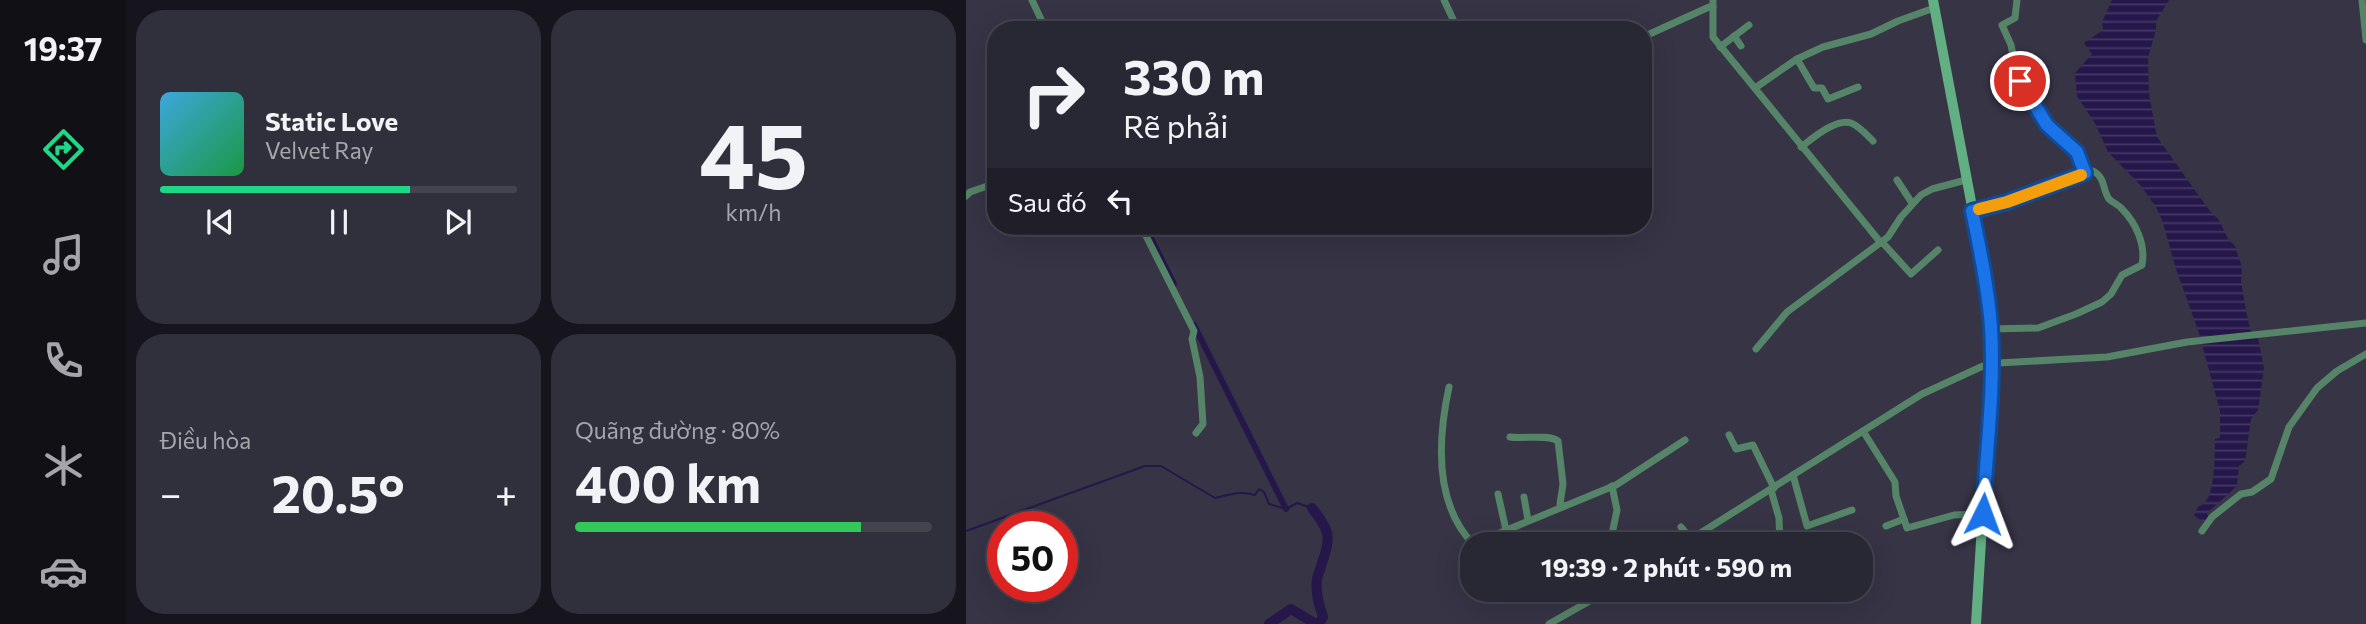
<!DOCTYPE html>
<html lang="vi">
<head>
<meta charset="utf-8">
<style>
	body { margin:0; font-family:Commissioner,sans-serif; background:#302f3c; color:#f1f3f6; height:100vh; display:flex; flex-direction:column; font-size:26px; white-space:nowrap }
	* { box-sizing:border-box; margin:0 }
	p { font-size:23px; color:#a5a5ac }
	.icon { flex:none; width:38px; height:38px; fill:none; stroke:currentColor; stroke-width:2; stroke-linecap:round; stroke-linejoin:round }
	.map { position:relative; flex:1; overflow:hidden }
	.details { display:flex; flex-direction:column; gap:10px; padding:10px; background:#16151d; width:840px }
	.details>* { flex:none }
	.banner { position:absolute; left:21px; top:21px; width:665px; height:214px; border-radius:28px; box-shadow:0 7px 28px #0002,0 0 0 2px #44444f; background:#282734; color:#f1f3f6; overflow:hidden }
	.speed { position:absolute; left:21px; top:511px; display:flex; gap:14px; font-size:35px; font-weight:700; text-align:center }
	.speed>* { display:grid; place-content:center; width:91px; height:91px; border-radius:50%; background:#282734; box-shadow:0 7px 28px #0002,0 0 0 2px #44444f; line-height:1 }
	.speed .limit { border:10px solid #d22; background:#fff; color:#111 }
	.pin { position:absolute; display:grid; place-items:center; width:60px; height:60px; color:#fff; margin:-30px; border:4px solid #fff; border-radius:50%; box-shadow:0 2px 7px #0007 }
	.me { position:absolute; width:77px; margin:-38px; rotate:3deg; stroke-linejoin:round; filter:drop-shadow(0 0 5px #0008) }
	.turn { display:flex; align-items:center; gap:24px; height:147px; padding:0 21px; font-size:32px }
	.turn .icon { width:91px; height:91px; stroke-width:2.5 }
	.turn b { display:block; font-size:49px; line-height:60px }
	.then { display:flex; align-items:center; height:66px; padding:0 21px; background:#0003; gap:14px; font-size:26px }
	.big { font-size:52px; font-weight:700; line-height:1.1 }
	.details .card { flex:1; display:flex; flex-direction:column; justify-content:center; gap:10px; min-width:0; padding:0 24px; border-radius:28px; background:#302f3c }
	.details .dial { align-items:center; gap:0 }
	.dial b { font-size:91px; line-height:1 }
	.song { display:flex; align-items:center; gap:21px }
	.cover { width:84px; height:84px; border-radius:10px; background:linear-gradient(135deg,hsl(200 70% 55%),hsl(140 70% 35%)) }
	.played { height:7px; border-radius:4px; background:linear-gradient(90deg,#1fd887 70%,#44444f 70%) }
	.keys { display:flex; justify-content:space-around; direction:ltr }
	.heat { display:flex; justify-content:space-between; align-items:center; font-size:38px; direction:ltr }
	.charge { height:10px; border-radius:5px; background:linear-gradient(90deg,#34c759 80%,#44444f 0) }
	.details .tiles { flex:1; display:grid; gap:10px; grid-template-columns:repeat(2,1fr) }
	.trip { position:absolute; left:494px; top:532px; width:413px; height:70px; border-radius:28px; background:#282734; box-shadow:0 7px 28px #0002,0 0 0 2px #44444f; font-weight:700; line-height:70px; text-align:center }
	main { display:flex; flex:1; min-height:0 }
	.tabs { display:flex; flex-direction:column; width:126px; justify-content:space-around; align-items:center; background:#101015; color:#a5a5ac }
	.tabs .icon { width:49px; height:49px }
	.tabs .active { color:#1fd887 }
	.tabs b { font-size:32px; color:#f1f3f6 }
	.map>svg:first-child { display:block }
</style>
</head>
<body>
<main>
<nav class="tabs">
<b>19:37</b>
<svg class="icon active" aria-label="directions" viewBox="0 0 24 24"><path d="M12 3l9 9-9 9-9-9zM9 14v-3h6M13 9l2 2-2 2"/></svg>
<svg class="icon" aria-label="music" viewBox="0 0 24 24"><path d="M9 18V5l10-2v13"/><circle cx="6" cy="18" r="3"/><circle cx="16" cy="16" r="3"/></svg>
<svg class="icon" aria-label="phone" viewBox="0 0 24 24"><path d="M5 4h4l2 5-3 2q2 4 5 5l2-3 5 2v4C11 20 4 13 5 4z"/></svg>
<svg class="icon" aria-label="climate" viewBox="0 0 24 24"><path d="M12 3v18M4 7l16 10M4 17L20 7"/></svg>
<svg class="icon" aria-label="car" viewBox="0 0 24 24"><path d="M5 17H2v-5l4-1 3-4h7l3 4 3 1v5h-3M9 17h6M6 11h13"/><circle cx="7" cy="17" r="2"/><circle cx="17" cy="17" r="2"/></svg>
</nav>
<section class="details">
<div class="tiles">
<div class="card">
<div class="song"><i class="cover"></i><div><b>Static Love</b><p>Velvet Ray</p></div></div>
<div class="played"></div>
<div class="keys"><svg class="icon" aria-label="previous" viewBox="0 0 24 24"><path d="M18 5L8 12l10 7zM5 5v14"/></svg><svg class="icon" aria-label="pause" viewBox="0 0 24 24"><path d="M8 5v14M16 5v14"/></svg><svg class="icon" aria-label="next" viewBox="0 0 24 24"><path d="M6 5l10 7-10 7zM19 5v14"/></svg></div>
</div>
<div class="card dial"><b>45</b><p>km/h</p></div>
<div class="card"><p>Điều hòa</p>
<div class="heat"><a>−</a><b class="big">20.5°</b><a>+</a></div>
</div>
<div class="card"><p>Quãng đường · 80%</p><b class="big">400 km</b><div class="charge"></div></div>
</div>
</section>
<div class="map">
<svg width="1400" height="624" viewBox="0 0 1400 624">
	<defs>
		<pattern id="water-rules" width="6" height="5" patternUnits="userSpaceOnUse" patternTransform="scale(1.75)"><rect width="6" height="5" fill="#25174a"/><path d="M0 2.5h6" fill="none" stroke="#453965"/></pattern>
	</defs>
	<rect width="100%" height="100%" fill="#363445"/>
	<!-- water -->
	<path fill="url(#water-rules)" d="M1146 0H1203L1190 21V29L1182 58 1183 94 1191 137 1243 210 1253 220 1262 239 1269 246 1276 267 1275 281 1280 311 1285 332 1292 338 1298 368 1292 410 1285 419 1279 461 1273 466 1271 486 1241 513 1242 517 1238 523 1228 515 1232 507C1251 502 1248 456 1249 439L1254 438V411L1233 333 1210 269 1197 223 1190 207 1175 186 1142 152 1129 123 1111 96 1109 73 1126 54 1118 43 1137 30 1136 22Z"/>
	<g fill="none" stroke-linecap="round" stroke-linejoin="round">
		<!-- stream -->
		<path stroke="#25174a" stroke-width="2" d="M0 531 179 466H195L249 498C264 495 274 490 289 495L293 489 298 492 303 504 320 509 331 503 346 508"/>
		<!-- canal -->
		<g stroke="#25174a" stroke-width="6">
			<path d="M179 226 208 284"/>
			<path d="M228 325 320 509"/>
		</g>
		<!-- river -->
		<g stroke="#25174a" stroke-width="10">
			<path d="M346 508C363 530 366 536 356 563 355 568 352 574 351 579 349 592 353 605 357 617L353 624"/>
			<path d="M303 624 325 609 350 624"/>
		</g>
		<!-- minor -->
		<g stroke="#558468" stroke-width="7">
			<path d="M66 0 80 30"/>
			<path d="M478 0 492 30"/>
			<path d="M747 0V37L915 243"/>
			<path d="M1051 0 1049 18 1036 25 1045 45 1051 74 1064 100 1078 118 1081 125 1111 152 1119 173"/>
			<path d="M1396 0 1400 40"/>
			<path d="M768 36 775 46"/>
			<path d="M677 37 743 7H747"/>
			<path d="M754 47 783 25"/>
			<path d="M831 59 848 88H856L862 99 892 87"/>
			<path d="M789 88 831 59 857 47 905 34 932 21 968 8"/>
			<path d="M835 147C847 138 870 118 885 123 893 126 901 135 907 141"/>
			<path d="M931 180 946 203"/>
			<path d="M0 196 4 192 30 183"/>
			<path d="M1006 210 1041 202 1127 171C1140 178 1136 189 1143 199 1147 203 1152 204 1156 209 1170 223 1180 245 1176 265L1156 275 1145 294 1136 302 1110 314 1072 328 1025 329"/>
			<path d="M175 226 228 331 226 339 234 377 237 424 230 433"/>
			<path d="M916 242 945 274 972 250"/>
			<path d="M790 349 821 312 922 237 935 217 955 195 966 189 1000 180"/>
			<path d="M483 387C472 438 468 503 507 544L650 485 719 440"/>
			<path d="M897 431 929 482 930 496 941 528 988 515 1017 514"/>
			<path d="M763 435 770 449 787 445 808 488"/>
			<path d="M544 437C557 439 583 434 592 441L597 484 594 504 598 506"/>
			<path d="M827 475 841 526 886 510"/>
			<path d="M805 490 813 518 814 544"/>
			<path d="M532 494 540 530"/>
			<path d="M558 497 562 520"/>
			<path d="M920 526 938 519"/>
			<path d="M715 527 725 539"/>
			<path d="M1236 531 1246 517 1275 494 1286 492 1305 479 1323 427 1351 388 1371 371 1400 354"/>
			<path d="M644 544 651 510 646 486"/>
			<path d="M717 544 956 394 1017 366 1032 363 1141 357 1221 342 1400 323"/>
			<path d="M583 624 643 590"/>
		</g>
		<!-- secondary -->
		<path stroke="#62af83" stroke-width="10" d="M967 0 1017 265 1025 329 1024 392 1010 624"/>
	</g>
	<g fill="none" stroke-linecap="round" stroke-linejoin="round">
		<defs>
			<path id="route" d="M1017 514C1020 452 1029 389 1025 327 1022 288 1014 249 1006 211L1041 202 1119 173 1111 152 1081 125 1054 81"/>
		</defs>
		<!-- route casing -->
		<use href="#route" stroke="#114b97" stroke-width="18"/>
		<!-- route -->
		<use href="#route" stroke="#1a73e8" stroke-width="12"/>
		<!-- slow -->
		<path stroke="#f59e0b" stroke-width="12" d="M1013 209 1041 202 1115 175"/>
	</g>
</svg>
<div class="speed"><div class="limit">50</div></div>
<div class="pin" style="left:1054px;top:81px;background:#d93025"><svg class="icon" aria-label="arrive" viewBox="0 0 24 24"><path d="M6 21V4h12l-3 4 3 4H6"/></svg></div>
<svg class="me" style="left:1017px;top:514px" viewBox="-20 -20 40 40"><path d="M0-17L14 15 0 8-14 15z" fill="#1a73e8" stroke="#fff" stroke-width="4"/></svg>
<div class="trip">19:39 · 2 phút · 590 m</div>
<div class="banner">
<div class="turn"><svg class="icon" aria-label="right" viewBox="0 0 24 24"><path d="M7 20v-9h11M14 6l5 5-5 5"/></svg><div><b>330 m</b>Rẽ phải</div></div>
<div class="then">Sau đó<svg class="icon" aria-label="left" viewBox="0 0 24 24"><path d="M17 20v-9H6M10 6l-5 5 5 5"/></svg></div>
</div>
</div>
</main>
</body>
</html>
